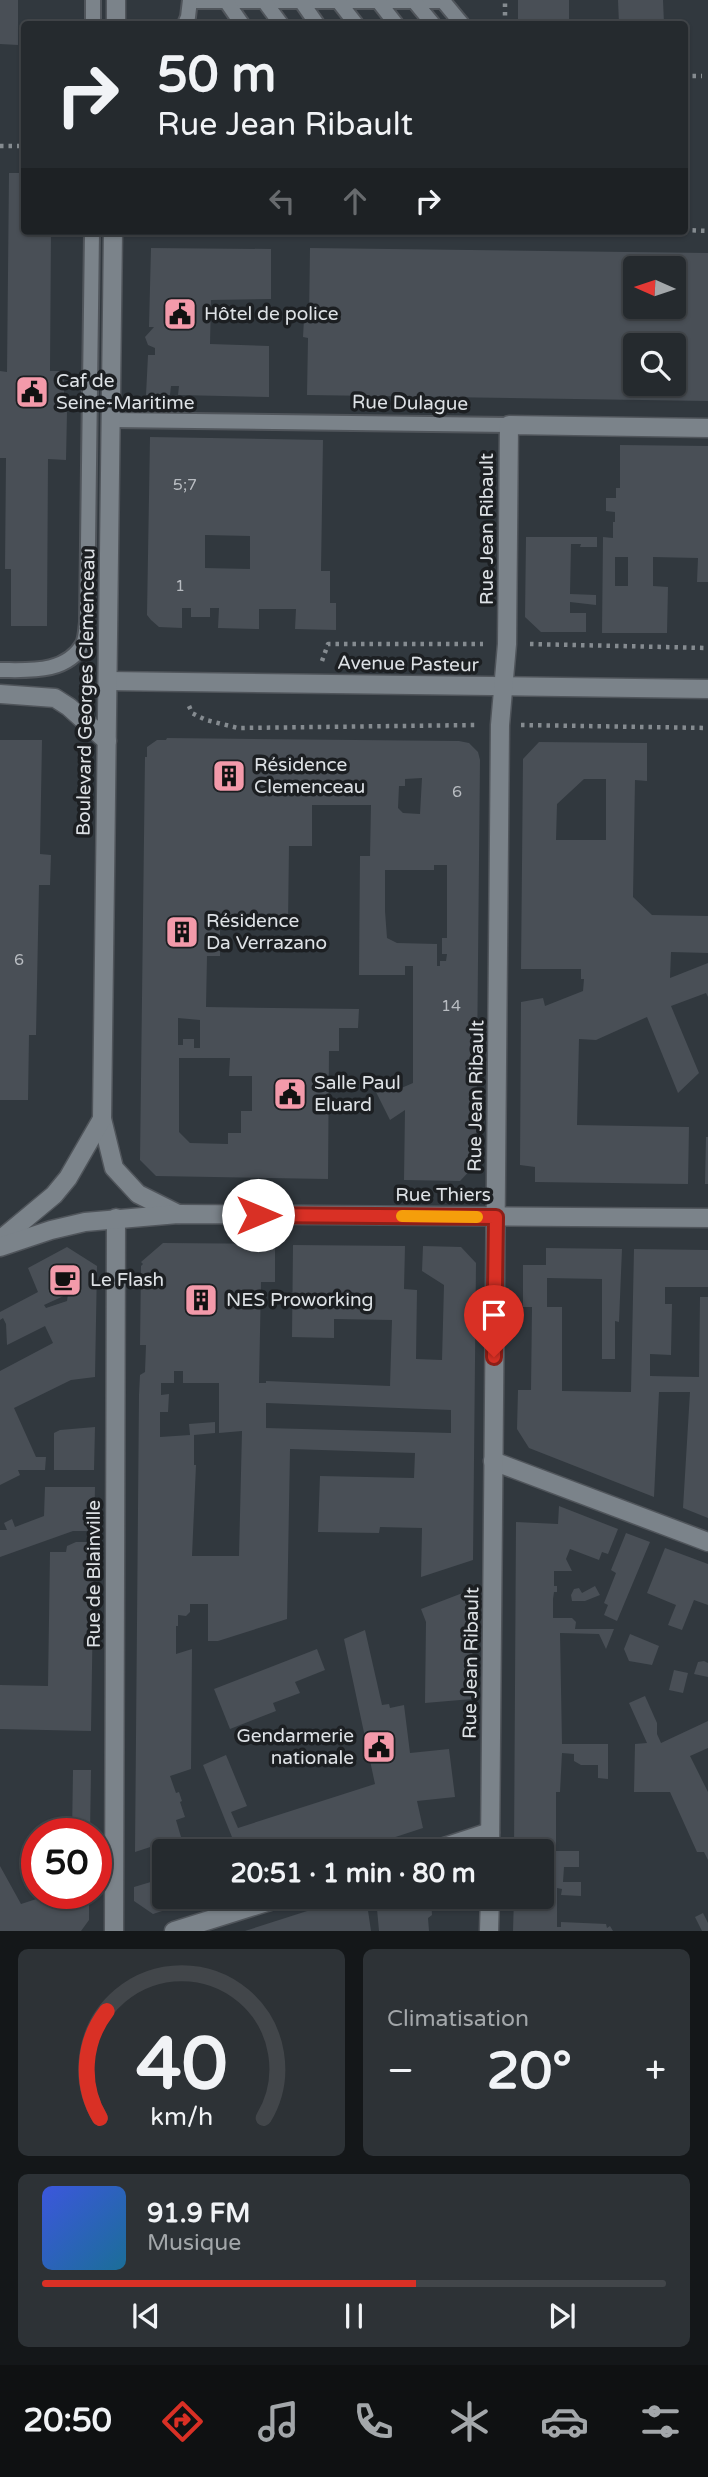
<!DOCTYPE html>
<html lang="fr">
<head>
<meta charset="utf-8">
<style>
	body { margin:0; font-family:"Varela Round",sans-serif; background:#2d3236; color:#f1f3f6; height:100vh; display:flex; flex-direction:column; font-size:26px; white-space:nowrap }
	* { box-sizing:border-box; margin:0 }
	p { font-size:23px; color:#a3a7aa }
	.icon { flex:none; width:38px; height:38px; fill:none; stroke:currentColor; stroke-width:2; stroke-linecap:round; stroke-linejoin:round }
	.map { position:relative; height:1931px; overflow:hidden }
	.sheet { display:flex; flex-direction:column; gap:18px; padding:18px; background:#141719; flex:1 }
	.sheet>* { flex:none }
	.top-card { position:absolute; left:21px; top:21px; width:667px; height:214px; border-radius:7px; box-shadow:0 2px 5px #0004,0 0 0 2px #42464a; background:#252a2e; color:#f1f3f6; overflow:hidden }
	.needle { width:46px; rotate:273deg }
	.fabs { position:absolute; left:623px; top:256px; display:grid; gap:14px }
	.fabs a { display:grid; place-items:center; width:63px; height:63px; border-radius:7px; background:#252a2e; box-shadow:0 2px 5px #0004,0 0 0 2px #42464a; font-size:35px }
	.speed { position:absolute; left:21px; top:1818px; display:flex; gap:14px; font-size:35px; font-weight:700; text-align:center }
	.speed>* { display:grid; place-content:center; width:91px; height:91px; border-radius:50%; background:#252a2e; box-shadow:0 2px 5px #0004,0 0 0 2px #42464a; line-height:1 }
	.speed .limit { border:10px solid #d22; background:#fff; color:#111 }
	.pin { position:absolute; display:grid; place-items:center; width:60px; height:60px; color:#fff; margin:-72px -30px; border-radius:50% 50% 50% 0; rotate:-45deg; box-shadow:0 0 7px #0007 }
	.pin .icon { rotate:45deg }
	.me { position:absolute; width:77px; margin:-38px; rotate:90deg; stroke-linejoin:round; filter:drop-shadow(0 0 5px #0008) }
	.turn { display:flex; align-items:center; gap:24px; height:147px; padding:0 21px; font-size:32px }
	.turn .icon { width:91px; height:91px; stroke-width:2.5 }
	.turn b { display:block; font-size:49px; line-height:60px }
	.lanes { display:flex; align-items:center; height:66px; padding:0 21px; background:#0003; justify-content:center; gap:35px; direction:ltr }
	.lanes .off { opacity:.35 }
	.big { font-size:52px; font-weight:700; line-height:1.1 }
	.sheet .tile { flex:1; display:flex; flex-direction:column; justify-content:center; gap:10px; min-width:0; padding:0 24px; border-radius:10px; background:#2d3236 }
	.sheet .dial { align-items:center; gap:0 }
	.dial svg { height:182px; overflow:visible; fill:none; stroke:#42464a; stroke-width:7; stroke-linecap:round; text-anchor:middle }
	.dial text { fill:#f1f3f6; stroke:none }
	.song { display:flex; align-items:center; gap:21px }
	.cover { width:84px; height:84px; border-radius:10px; background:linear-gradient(135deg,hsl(230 70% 55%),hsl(200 70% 35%)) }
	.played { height:7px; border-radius:4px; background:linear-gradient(90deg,#d93025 60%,#42464a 60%) }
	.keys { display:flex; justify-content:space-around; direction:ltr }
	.heat { display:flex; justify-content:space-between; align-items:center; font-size:38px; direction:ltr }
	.sheet .tiles { flex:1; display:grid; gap:18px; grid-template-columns:1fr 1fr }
	.tile:last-child { grid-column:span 2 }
	.trip { position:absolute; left:152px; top:1839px; width:402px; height:70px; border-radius:7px; background:#252a2e; box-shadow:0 2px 5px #0004,0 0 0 2px #42464a; font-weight:700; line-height:70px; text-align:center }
	.dock { display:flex; height:112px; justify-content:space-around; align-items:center; background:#0f1112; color:#a3a7aa }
	.dock .icon { width:49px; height:49px }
	.dock .current { color:#d93025 }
	.dock b { font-size:32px; color:#f1f3f6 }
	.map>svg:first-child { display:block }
</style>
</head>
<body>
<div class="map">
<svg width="708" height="1931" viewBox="0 0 708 1931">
	<rect width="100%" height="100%" fill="#31383e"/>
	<!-- building -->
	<g fill="#494f56" fill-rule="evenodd">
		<path d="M0 0H18V45L0 44Z"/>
		<rect x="518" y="0" width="51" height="24"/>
		<path d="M618 0H663L664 24H619Z"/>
		<path d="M20 165H24V231H51L50 371H64V412H67L66 460 48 459 47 626H11V569H5L6 458H0V371L7 372 9 173H19Z"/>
		<path d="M151 248 271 249V299L211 300 210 344 269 346V397L178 395 179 386H171L170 395H146L148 355H155V348L148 345 145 337 154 327H149Z"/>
		<path d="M310 248 708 253V401L307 395 308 338 303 337 304 319H309ZM635 268H674V306H635ZM635 345H674V383H635Z"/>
		<path d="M150 437 323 440 321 571H330V603H336V630L295 629 296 609H259V629L218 628 219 608H210V617H191V608H182V628L159 627 151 620 147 615ZM205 535 250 536V569L205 568Z"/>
		<path d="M620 445 708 446V582H697L698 558 653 557V586L668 587 667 633H602L603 537 613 538V522H615V512L606 511V498H616V488H620ZM615 557H628V586H615Z"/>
		<path d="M526 537H597V547H580L581 544H571L570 594 596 595V605L570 602V613H586V632H541L525 617Z"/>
		<path d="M167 738 459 741 469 743 478 752 480 760 476 1164 460 1181 404 1180 405 1110 390 1120 376 1092 396 1083 399 1089 413 1083V966H405V975H359L360 856H370L371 805H312V846H289L288 923H220V956H207L206 1007 359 1009 358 1028H339V1051H329L328 1179 156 1176 140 1160 145 757H147V747L157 740H166ZM422 778 420 814 403 813 398 808 399 786H405V779ZM434 865H447V938H442V954H447L446 961H440V966H437V944L397 943 387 938 385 911V870H434ZM178 1018 200 1020V1048H194V1039H183V1045H178ZM179 1058H230L229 1076H252V1111H241V1133H228V1144L190 1143 179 1132Z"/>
		<path d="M0 740H42L40 854 51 855 50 885H39L36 1035H29L28 1100H0Z"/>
		<path d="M539 742 647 743V781L635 780 633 897 652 915 708 916V953L671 952 670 978 708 963V997L706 993 671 1006 699 1073 678 1093 647 1017 596 1040 579 1039 577 1125 689 1127 688 1184 535 1182V1167L520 1165 521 1002 543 998 545 1006 583 991 584 979H581V969H521L523 759ZM584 779H606V840H556L557 804Z"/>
		<path d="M706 1137H708V1184H705Z"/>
		<path d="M163 1243 275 1244V1282H261L259 1383H266V1381L390 1386 392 1320 334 1319V1338L292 1337 293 1245 405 1246 404 1289 417 1290 416 1359 442 1360 444 1285 422 1271 423 1246 461 1247 476 1263 473 1560 421 1577 422 1528 380 1527 379 1533 318 1532 320 1476 414 1478 415 1453 290 1449 287 1619 218 1641H208V1604H190V1612L186 1616 178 1615V1626H176V1654L192 1649 191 1769 170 1776 176 1793 179 1792 182 1801 180 1802 185 1817 176 1820 181 1837 135 1852 139 1395 140 1375 145 1372 146 1345H140L141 1266 143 1264 141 1262ZM174 1371H183V1383H219V1433L242 1431 239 1556H192L196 1465H194V1435L215 1433V1422L189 1424 190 1435 160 1437V1412H168L169 1394 161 1395V1383H174ZM266 1403 451 1410V1433L266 1428Z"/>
		<path d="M67 1247 97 1266 95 1377 71 1380 14 1408 36 1457H46L45 1470H18L20 1475 0 1485V1371L53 1343 45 1326 7 1345 6 1324 3 1318 0 1320V1312L38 1292 28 1268ZM68 1294 67 1301 46 1308 44 1305Z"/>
		<path d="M546 1248 622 1249 619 1322 615 1321V1359H602V1279L547 1278V1307H562V1391L631 1392 634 1249 708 1250V1287H665V1304H672L671 1355 650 1354V1376L699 1377 700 1297H708V1518L683 1508 690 1392H659L654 1497 529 1448 517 1429 518 1390H531L532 1307H523V1265H546Z"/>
		<path d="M95 1427 94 1470H54V1433L60 1430Z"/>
		<path d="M45 1487H95L94 1531H73L0 1557V1530H7L4 1523 12 1519 15 1527 44 1516Z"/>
		<path d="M559 1506 618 1529 608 1554 602 1552 599 1560 570 1549 566 1559 572 1571H554V1586H557V1592H554L553 1599V1618H572L576 1622 575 1629H614L606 1649 599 1634 560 1633 562 1744H608V1779L598 1778V1765H581L574 1761V1754L562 1753 560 1792H556V1851H579V1867H564L563 1882H581V1896L561 1895 562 1889 557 1888V1927H561V1922L606 1924 607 1928 610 1926 613 1931H513L514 1897H542V1852H514L516 1522 558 1524Z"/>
		<path d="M626 1533 650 1542 617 1621 604 1615 608 1605 604 1603 616 1573 611 1570Z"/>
		<path d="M76 1542H94L91 1731 0 1729V1685L48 1686 50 1552H66L67 1546Z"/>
		<path d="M665 1548 708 1564V1605L694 1600 682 1630 668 1625 676 1605 647 1593Z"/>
		<path d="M595 1586 600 1595 585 1601H572L571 1595 574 1589 579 1588 582 1593Z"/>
		<path d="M473 1589 472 1699 425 1703 426 1622 421 1609Z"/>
		<path d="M365 1630 382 1705 389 1704 390 1708 404 1705 410 1753 449 1749 455 1797 417 1801 423 1828 371 1845 346 1852H238L203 1765 226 1755 247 1806 231 1812 238 1828 375 1784 344 1639Z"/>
		<path d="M630 1634 659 1646 652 1665 629 1661 624 1649Z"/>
		<path d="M317 1649 325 1670 295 1682 300 1693 273 1703 276 1711 230 1729 214 1689Z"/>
		<path d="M704 1661 708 1663V1677L694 1674 698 1662Z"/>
		<path d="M674 1670 688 1673 683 1693 669 1690Z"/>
		<path d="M645 1696 657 1723V1734L661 1743 708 1721V1748L690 1756 708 1792V1860L704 1852H697L670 1792H634L635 1744 647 1743 629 1703Z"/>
		<path d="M73 1770H91L90 1834H72Z"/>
		<path d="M0 1866 21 1904 52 1894H89V1920L81 1931H0Z"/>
		<path d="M164 1878V1897H205L153 1914 134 1901V1887Z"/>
		<path d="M351 1897H366L371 1931H245Z"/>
		<path d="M391 1897H431L432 1915 428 1918 429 1931H379L376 1898Z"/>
		<path d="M703 1913 708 1923V1931H702L695 1917Z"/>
	</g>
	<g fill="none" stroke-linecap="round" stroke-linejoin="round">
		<defs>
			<g id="service">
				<path d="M190 1H443L462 24"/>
				<path d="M226 1 242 24"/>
				<path d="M264 1 281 24"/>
				<path d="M301 1 317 24"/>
				<path d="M338 1 356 24"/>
				<path d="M378 1 396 24"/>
				<path d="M414 1 433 24"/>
				<path d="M93 24V0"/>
				<path d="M185 24 188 17 190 0"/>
				<path d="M111 420 509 425"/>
				<path d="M0 670C28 670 66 674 83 644 86 638 86 629 87 622L92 231"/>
			</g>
			<g id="minor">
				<path d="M108 681 708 689"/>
				<path d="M493 1461 708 1542"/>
				<path d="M429 1852 490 1832"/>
				<path d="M490 1852 500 725 507 644 509 425 708 428"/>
				<path d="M114 1931 116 1218"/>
				<path d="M174 1931 283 1897"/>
				<path d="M489 1931 490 1897"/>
			</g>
			<path id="tertiary" d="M0 694 55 698 69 707 107 741"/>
			<g id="secondary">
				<path d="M116 24V0"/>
				<path d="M102 1119 114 1168 138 1194 178 1214"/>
				<path d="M0 1240 54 1195 68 1178 102 1119 113 231"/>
				<path d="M0 1247 51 1230 85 1222 178 1214 708 1218"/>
			</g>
		</defs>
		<!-- service casing -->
		<use href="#service" stroke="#50555b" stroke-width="18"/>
		<!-- minor casing -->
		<use href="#minor" stroke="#50555b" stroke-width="21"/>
		<!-- tertiary casing -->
		<use href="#tertiary" stroke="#50555b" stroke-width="21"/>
		<!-- secondary casing -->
		<use href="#secondary" stroke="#50555b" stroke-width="21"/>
		<!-- path -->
		<g stroke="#858b90" stroke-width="4.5" stroke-dasharray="3.5 5" stroke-linecap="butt">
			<path d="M505 24V0"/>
			<path d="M684 76H702"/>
			<path d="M0 146H24"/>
			<path d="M684 230 708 231"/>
			<path d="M530 644 708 648"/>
			<path d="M322 661 328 644H483"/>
			<path d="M189 706 192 713 206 720 238 728 477 725"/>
			<path d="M521 725 708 728"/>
		</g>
		<!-- service -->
		<use href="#service" stroke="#7b838a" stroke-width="14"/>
		<!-- minor -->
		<use href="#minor" stroke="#7b838a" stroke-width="18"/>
		<!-- tertiary -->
		<use href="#tertiary" stroke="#7b838a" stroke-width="18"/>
		<!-- secondary -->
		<use href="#secondary" stroke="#7b838a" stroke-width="18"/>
	</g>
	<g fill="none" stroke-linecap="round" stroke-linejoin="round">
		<defs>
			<path id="route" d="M258 1215 496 1217 494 1357"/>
		</defs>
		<!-- route casing -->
		<use href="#route" stroke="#8d1f18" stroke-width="18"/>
		<!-- route -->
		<use href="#route" stroke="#d93025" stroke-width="12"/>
		<!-- slow -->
		<path stroke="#f59e0b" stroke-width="12" d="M402 1216 477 1217"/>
	</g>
	<!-- icons -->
	<defs>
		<symbol id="civic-square" viewBox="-11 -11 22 22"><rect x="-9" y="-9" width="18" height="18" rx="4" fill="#f39aaa" stroke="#1c1f22"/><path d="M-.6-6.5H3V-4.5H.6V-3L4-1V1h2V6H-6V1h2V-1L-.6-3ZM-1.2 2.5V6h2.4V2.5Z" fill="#111"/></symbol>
		<symbol id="building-square" viewBox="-11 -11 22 22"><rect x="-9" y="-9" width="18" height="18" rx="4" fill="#f39aaa" stroke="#1c1f22"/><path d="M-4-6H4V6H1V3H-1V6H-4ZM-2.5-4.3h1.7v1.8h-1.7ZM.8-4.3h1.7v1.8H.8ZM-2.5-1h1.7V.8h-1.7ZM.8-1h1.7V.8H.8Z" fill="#111"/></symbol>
		<symbol id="cafe-square" viewBox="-11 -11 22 22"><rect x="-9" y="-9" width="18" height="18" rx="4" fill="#f39aaa" stroke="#1c1f22"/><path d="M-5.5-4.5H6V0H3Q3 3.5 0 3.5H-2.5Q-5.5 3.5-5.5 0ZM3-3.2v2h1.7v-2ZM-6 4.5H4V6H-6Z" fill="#111"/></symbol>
	</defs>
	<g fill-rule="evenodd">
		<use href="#civic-square" x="161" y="295" width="38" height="38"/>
		<use href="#civic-square" x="13" y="373" width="38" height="38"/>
		<use href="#building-square" x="210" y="757" width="38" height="38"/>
		<use href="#building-square" x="163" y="913" width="38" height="38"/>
		<use href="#civic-square" x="271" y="1075" width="38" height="38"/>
		<use href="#cafe-square" x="46" y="1261" width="38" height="38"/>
		<use href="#building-square" x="182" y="1281" width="38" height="38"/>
		<use href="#civic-square" x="360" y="1728" width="38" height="38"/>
	</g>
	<g text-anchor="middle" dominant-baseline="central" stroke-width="7" stroke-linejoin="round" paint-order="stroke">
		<!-- number labels -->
		<g font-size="16" fill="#b8bcc1">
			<text x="185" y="485">5;7</text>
			<text x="180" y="586">1</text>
			<text x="457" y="792">6</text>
			<text x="19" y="960">6</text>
			<text x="451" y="1006">14</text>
		</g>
		<!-- poi labels -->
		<g font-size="19" fill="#dde1e5" stroke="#1c1f22" text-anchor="start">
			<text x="204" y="314">Hôtel de police</text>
			<text x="56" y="381">Caf de<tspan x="56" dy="22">Seine-Maritime</tspan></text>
			<text x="254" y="765">Résidence<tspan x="254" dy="22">Clemenceau</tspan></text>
			<text x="206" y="921">Résidence<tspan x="206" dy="22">Da Verrazano</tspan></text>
			<text x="314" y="1083">Salle Paul<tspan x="314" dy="22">Eluard</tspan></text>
			<text x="90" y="1280">Le Flash</text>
			<text x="226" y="1300">NES Proworking</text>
			<text x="354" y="1736" text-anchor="end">Gendarmerie<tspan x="354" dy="22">nationale</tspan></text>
		</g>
		<!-- street labels -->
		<g font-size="19" fill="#dde1e5" stroke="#1c1f22">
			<text transform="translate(410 403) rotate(1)">Rue Dulague</text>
			<text transform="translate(487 529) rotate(-90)">Rue Jean Ribault</text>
			<text transform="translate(408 664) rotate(1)">Avenue Pasteur</text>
			<text transform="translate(86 692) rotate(-89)">Boulevard Georges Clemenceau</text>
			<text transform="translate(476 1096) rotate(-89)">Rue Jean Ribault</text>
			<text x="443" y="1195">Rue Thiers</text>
			<text transform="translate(94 1574) rotate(-90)">Rue de Blainville</text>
			<text transform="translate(471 1663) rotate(-89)">Rue Jean Ribault</text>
		</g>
	</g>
</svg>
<div class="fabs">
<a><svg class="needle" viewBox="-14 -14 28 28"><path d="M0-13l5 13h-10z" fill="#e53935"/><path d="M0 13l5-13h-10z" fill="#a3a7aa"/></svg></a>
<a><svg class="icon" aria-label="search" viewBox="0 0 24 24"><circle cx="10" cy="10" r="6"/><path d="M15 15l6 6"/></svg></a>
</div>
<div class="speed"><div class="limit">50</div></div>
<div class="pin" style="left:494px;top:1357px;background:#d93025"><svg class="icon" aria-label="arrive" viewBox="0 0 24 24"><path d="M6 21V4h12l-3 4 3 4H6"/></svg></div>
<svg class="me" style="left:258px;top:1215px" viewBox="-20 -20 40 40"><circle r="19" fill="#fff"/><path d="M0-13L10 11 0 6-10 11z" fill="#d93025"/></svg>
<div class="trip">20:51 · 1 min · 80 m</div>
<div class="top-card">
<div class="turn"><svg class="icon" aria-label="right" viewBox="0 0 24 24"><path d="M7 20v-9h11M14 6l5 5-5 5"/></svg><div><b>50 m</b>Rue Jean Ribault</div></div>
<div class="lanes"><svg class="icon off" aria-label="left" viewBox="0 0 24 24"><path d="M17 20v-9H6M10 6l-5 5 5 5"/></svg><svg class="icon off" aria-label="ahead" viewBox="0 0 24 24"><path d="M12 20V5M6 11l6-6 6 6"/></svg><svg class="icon" aria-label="right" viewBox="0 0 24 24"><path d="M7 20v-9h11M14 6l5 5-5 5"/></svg></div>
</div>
</div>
<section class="sheet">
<div class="tiles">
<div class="tile dial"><svg viewBox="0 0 100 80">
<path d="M14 69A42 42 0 1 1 86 69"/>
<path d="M14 69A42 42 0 0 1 17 22" stroke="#d93025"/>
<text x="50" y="56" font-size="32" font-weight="700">40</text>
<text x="50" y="72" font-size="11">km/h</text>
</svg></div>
<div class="tile"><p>Climatisation</p>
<div class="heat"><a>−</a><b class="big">20°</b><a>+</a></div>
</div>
<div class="tile">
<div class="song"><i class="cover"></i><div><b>91.9 FM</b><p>Musique</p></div></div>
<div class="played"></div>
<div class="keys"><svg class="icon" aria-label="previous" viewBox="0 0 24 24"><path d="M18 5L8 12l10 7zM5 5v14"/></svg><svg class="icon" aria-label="pause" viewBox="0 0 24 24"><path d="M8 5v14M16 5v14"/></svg><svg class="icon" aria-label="next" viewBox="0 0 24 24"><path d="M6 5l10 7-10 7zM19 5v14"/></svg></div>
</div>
</div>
</section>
<nav class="dock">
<b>20:50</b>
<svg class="icon current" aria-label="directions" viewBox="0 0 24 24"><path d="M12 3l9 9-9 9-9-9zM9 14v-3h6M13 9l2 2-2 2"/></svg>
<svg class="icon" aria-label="music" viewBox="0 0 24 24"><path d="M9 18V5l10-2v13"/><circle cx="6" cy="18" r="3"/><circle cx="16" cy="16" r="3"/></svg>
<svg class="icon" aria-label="phone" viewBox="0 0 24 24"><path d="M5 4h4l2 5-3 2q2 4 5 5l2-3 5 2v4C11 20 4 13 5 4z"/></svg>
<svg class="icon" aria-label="climate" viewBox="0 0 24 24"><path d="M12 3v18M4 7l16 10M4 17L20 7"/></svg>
<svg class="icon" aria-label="car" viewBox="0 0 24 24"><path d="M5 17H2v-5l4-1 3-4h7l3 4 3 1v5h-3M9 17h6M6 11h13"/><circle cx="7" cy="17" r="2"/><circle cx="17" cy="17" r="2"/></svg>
<svg class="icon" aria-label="filters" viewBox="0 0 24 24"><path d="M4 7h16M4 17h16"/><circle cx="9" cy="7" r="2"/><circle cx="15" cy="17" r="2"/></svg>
</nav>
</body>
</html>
